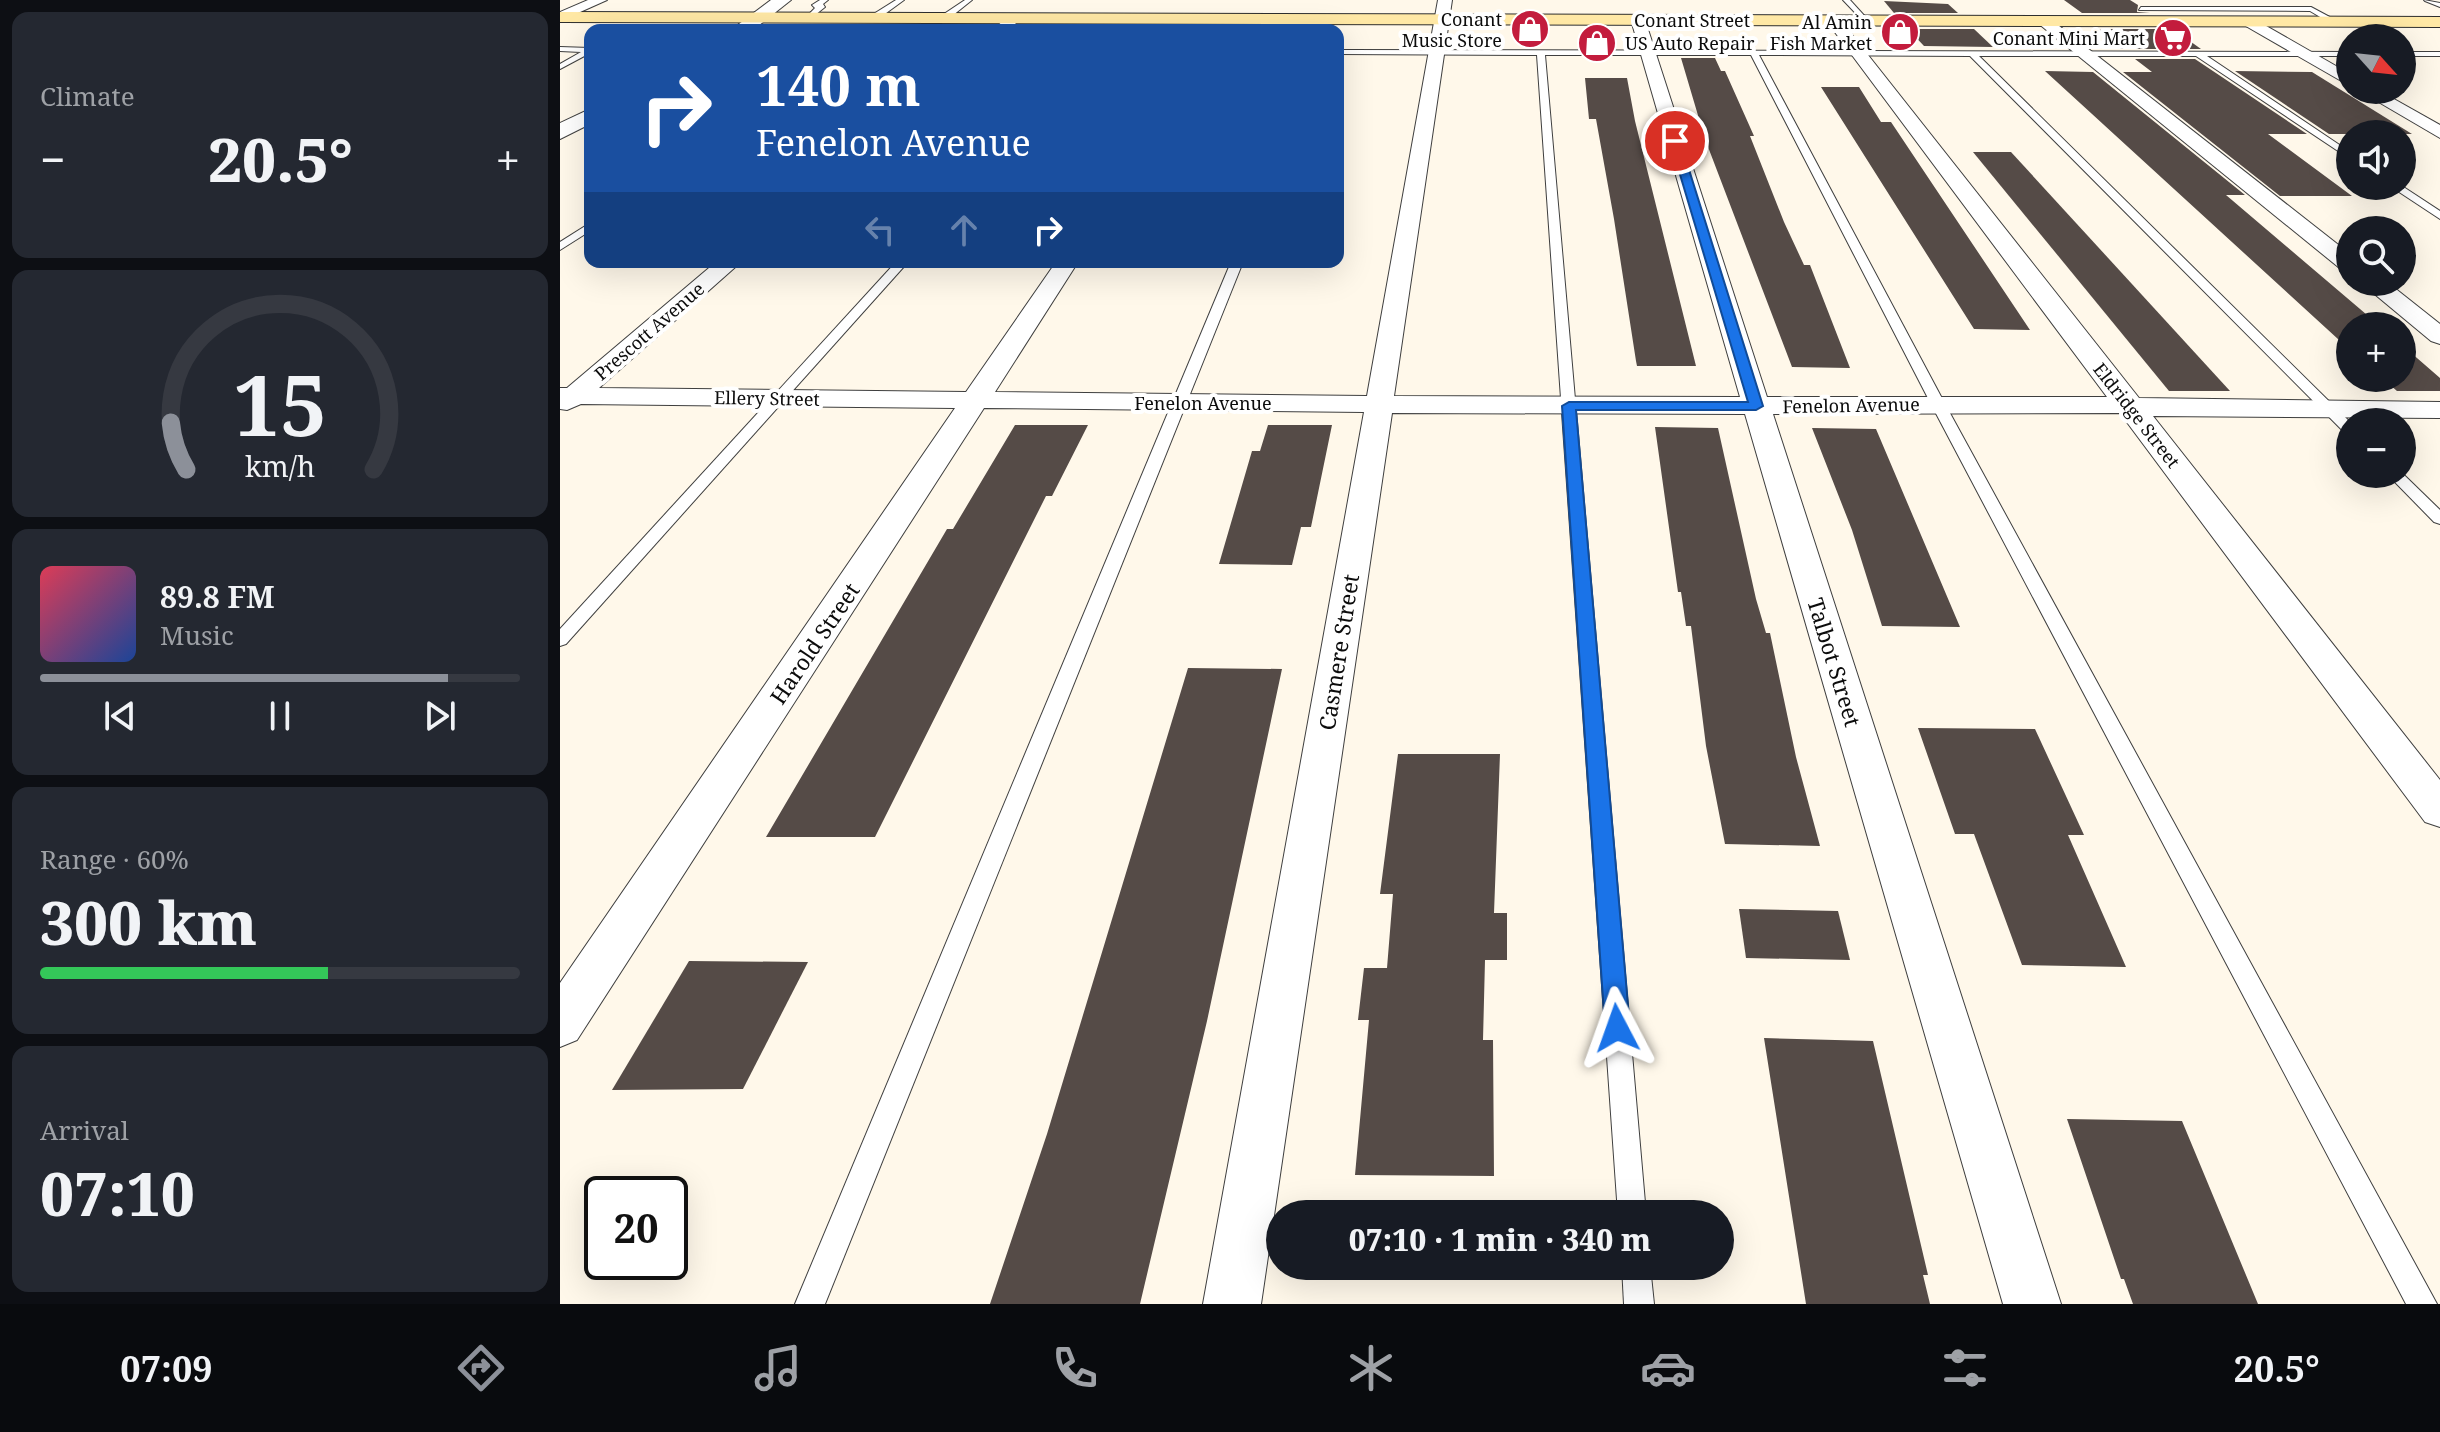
<!DOCTYPE html>
<html lang="en">
<head>
<meta charset="utf-8">
<style>
	body { margin:0; font-family:"Noto Serif",serif; background:#242831; color:#f1f3f6; height:100vh; display:flex; flex-direction:column; font-size:30px; white-space:nowrap }
	* { box-sizing:border-box; margin:0 }
	p { font-size:26px; color:#9ea1a6 }
	.icon { flex:none; width:44px; height:44px; fill:none; stroke:currentColor; stroke-width:2; stroke-linecap:round; stroke-linejoin:round }
	.map { position:relative; flex:1; overflow:hidden }
	.side { display:flex; flex-direction:column; gap:12px; padding:12px; background:#0d0f14; width:560px }
	.side>* { flex:none }
	.hud { position:absolute; left:24px; top:24px; width:760px; height:244px; border-radius:16px; box-shadow:0 8px 32px #0002; background:#1a4fa0; color:#fff; overflow:hidden }
	.needle { width:52px; rotate:117deg }
	.buttons { position:absolute; left:1776px; top:24px; display:grid; gap:16px }
	.buttons a { display:grid; place-items:center; width:80px; height:80px; border-radius:50%; background:#171b24; box-shadow:0 8px 32px #0002; font-size:40px }
	.speed { position:absolute; left:24px; top:1176px; display:flex; gap:16px; font-size:40px; font-weight:700; text-align:center }
	.speed>* { display:grid; place-content:center; width:104px; height:104px; border-radius:50%; background:#171b24; box-shadow:0 8px 32px #0002; line-height:1 }
	.speed .limit { border:4px solid #111; border-radius:12px; background:#fff; color:#111 }
	.pin { position:absolute; display:grid; place-items:center; width:68px; height:68px; color:#fff; margin:-34px; border:4px solid #fff; border-radius:50%; box-shadow:0 2px 8px #0007 }
	.me { position:absolute; width:88px; margin:-44px; rotate:356deg; stroke-linejoin:round; filter:drop-shadow(0 0 6px #0008) }
	.turn { display:flex; align-items:center; gap:28px; height:168px; padding:0 40px; font-size:36px }
	.turn .icon { width:104px; height:104px; stroke-width:2.5 }
	.turn b { display:block; font-size:56px; line-height:68px }
	.lanes { display:flex; align-items:center; height:76px; padding:0 40px; background:#0003; justify-content:center; gap:40px; direction:ltr }
	.lanes .off { opacity:.35 }
	.big { font-size:60px; font-weight:800; line-height:1.1 }
	.side .card { flex:1; display:flex; flex-direction:column; justify-content:center; gap:12px; min-width:0; padding:0 28px; border-radius:16px; background:#242831 }
	.side .dial { align-items:center; gap:0 }
	.dial svg { height:208px; overflow:visible; fill:none; stroke:#363941; stroke-width:7; stroke-linecap:round; text-anchor:middle }
	.dial text { fill:#f1f3f6; stroke:none }
	.song { display:flex; align-items:center; gap:24px }
	.cover { width:96px; height:96px; border-radius:12px; background:linear-gradient(135deg,hsl(350 70% 55%),hsl(220 70% 35%)) }
	.played { height:8px; border-radius:4px; background:linear-gradient(90deg,#8c9099 85%,#363941 85%) }
	.keys { display:flex; justify-content:space-around; direction:ltr }
	.heat { display:flex; justify-content:space-between; align-items:center; font-size:44px; direction:ltr }
	.charge { height:12px; border-radius:6px; background:linear-gradient(90deg,#34c759 60%,#363941 0) }
	.trip { position:absolute; left:706px; top:1200px; width:468px; height:80px; border-radius:40px; background:#171b24; box-shadow:0 8px 32px #0002; font-weight:800; line-height:80px; text-align:center }
	.menu { display:flex; height:128px; justify-content:space-around; align-items:center; background:#090b0e; color:#9ea1a6 }
	.menu .icon { width:56px; height:56px }
	.menu .selected { color:#8c9099 }
	.menu b { font-size:36px; color:#f1f3f6 }
	main { display:flex; flex:1; min-height:0 }
	.map>svg:first-child { display:block }
</style>
</head>
<body>
<main>
<section class="side">
<div class="card"><p>Climate</p>
<div class="heat"><a>−</a><b class="big">20.5°</b><a>+</a></div>
</div>
<div class="card dial"><svg viewBox="0 0 100 80">
<path d="M14 69A42 42 0 1 1 86 69"/>
<path d="M14 69A42 42 0 0 1 8 51" stroke="#8c9099"/>
<text x="50" y="56" font-size="32" font-weight="700">15</text>
<text x="50" y="72" font-size="11">km/h</text>
</svg></div>
<div class="card">
<div class="song"><i class="cover"></i><div><b>89.8 FM</b><p>Music</p></div></div>
<div class="played"></div>
<div class="keys"><svg class="icon" aria-label="previous" viewBox="0 0 24 24"><path d="M18 5L8 12l10 7zM5 5v14"/></svg><svg class="icon" aria-label="pause" viewBox="0 0 24 24"><path d="M8 5v14M16 5v14"/></svg><svg class="icon" aria-label="next" viewBox="0 0 24 24"><path d="M6 5l10 7-10 7zM19 5v14"/></svg></div>
</div>
<div class="card"><p>Range · 60%</p><b class="big">300 km</b><div class="charge"></div></div>
<div class="card"><p>Arrival</p><b class="big">07:10</b></div>
</section>
<div class="map">
<svg width="1880" height="1304" viewBox="0 0 1880 1304">
	<rect width="100%" height="100%" fill="#fff8ea"/>
	<!-- building -->
	<g fill="#554b47">
		<path d="M1504 0H1570L1578 5 1577 12 1590 13H1522Z"/>
		<path d="M1324 1 1388 4 1398 13H1334Z"/>
		<path d="M1348 29H1414L1433 47 1364 46Z"/>
		<path d="M1544 29H1613L1641 49H1561L1538 30Z"/>
		<path d="M1121 58H1155L1161 71H1165L1194 136H1190L1224 222 1244 265H1250L1290 368 1232 367 1145 139Z"/>
		<path d="M1575 59H1635L1747 134H1708L1792 196H1720L1563 72H1592Z"/>
		<path d="M1485 71 1533 72 1685 195H1666L1820 326H1790V350Z"/>
		<path d="M1675 71 1752 72 1852 134H1769Z"/>
		<path d="M1025 78H1067L1075 121 1136 366H1077L1076 361 1054 219 1036 119H1029Z"/>
		<path d="M1261 87H1299L1321 122H1331L1470 330 1414 329Z"/>
		<path d="M1413 152H1451L1670 391H1609Z"/>
		<path d="M1842 345 1880 378V391H1837L1822 378H1842Z"/>
		<path d="M455 425H528L492 496H486L315 837H206L387 529H393Z"/>
		<path d="M708 425H772L751 527H741L732 565 659 564 692 451H700Z"/>
		<path d="M1095 427 1158 428 1196 599 1206 633H1210L1236 757 1260 846 1165 844 1146 746 1131 626H1126L1121 592H1118Z"/>
		<path d="M1252 428 1316 429 1400 627 1322 626 1292 530Z"/>
		<path d="M628 668 722 669 647 1021 580 1304H430L487 1134Z"/>
		<path d="M1358 728 1475 729 1524 835H1508L1566 967 1462 965 1414 834H1395Z"/>
		<path d="M838 754H940L934 913H947V960H925L923 1040H933L934 1176 795 1175 809 1020H798L804 968H827L833 894H820Z"/>
		<path d="M1179 909 1278 911 1290 960 1186 958Z"/>
		<path d="M129 961 248 962 183 1089 52 1090Z"/>
		<path d="M1204 1038 1313 1041 1368 1275H1363L1370 1304H1246Z"/>
		<path d="M1507 1119 1622 1121 1698 1304H1573L1564 1279H1561Z"/>
	</g>
	<g fill="none" stroke-linecap="round" stroke-linejoin="round">
		<defs>
			<g id="service">
				<path d="M260 0H268L263 4 265 7 250 19H244L255 8 252 5Z"/>
				<path d="M336 0H344L318 19H312V15Z"/>
				<path d="M405 0H412L387 20H381V16Z"/>
				<path d="M1283 0H1290L1310 22H1304Z"/>
				<path d="M1864 0 1880 3V7L1865 1Z"/>
				<path d="M1581 7H1751L1779 22 1772 24 1750 11 1579 10Z"/>
				<path d="M0 47 30 48V53L0 69V64L21 52 0 51Z"/>
				<path d="M778 50 1790 52V56H1647L1790 152V159L1636 56H1419L1790 422V434L1785 433 1410 56 1199 55 1385 404 1877 1304H1846L1371 404 1191 55H985L1086 1214H1058L977 55 778 54Z"/>
				<rect x="1842" y="52" width="38" height="4"/>
				<path d="M1830 186H1842L1880 211V219Z"/>
				<path d="M30 223V231L0 250V242Z"/>
				<path d="M336 262H348L6 644 0 646V629Z"/>
				<path d="M671 262H683L265 1304H235Z"/>
				<path d="M1842 473 1880 510V524L1874 522 1827 474Z"/>
				<path d="M1062 1266H1090L1094 1304H1064Z"/>
			</g>
			<g id="minor">
				<path d="M28 0H47L0 21V12Z"/>
				<path d="M878 0H892L834 396 1180 397 1071 20 1078 16 1085 20 1207 397H1547L1268 23 1266 20 1273 16 1278 17 1579 398 1880 402V418L1593 416 1880 780V827L1865 822 1560 413 1213 414 1501 1304H1443L1185 414 832 413 701 1304H643L804 412 424 408 17 1040 0 1047V983L395 408 21 404 7 410 0 409V388H7L156 262H181L39 388 406 392 496 262H518L435 392 807 396Z"/>
				<path d="M449 15 461 18 449 30H433Z"/>
				<path d="M1479 18H1489L1790 254V272L1782 270 1479 24Z"/>
				<path d="M1684 19H1694L1790 74V86L1684 25Z"/>
				<path d="M1798 90H1818L1880 125V138Z"/>
				<path d="M1800 282H1827L1880 324V344L1871 341Z"/>
			</g>
			<g id="tertiary">
				<path d="M211 0H231L193 30H171Z"/>
				<path d="M30 109V124L0 139V123Z"/>
			</g>
			<path id="secondary" d="M0 12 1880 17V27L0 22Z"/>
		</defs>
		<!-- service casing -->
		<use href="#service" stroke="#3f3f3f" stroke-width="2"/>
		<!-- minor casing -->
		<use href="#minor" stroke="#3f3f3f" stroke-width="2"/>
		<!-- tertiary casing -->
		<use href="#tertiary" stroke="#3f3f3f" stroke-width="2"/>
		<!-- secondary casing -->
		<use href="#secondary" stroke="#2e2e2e" stroke-width="2"/>
		<!-- service -->
		<use href="#service" fill="#fff" fill-rule="evenodd"/>
		<!-- minor -->
		<use href="#minor" fill="#fff" fill-rule="evenodd"/>
		<!-- tertiary -->
		<use href="#tertiary" fill="#fff" fill-rule="evenodd"/>
		<!-- secondary -->
		<use href="#secondary" fill="#ffe8a5" fill-rule="evenodd"/>
	</g>
	<!-- route -->
	<path fill="#1a73e8" stroke="#114b97" stroke-width="2" d="M1115 138 1120 141 1203 406 1196 410H1016L1070 1028 1066 1036 1057 1039 1048 1036 1045 1028 1002 406 1009 402H1188L1110 141Z"/>
	<!-- icons -->
	<defs>
		<symbol id="shop-disc" viewBox="-11 -11 22 22"><circle r="9.5" fill="#c31c3d" stroke="#fff"/><path d="M-5-2.5h2.3a2.7 3.5 0 0 1 5.4 0H5L5.5 6h-11ZM-1.5-2.5h3a1.5 2.3 0 0 0-3 0Z" fill="#fff"/></symbol>
		<symbol id="supermarket-disc" viewBox="-11 -11 22 22"><circle r="9.5" fill="#c31c3d" stroke="#fff"/><path d="M-6-5.5h2.5l.6 2H6L4.5 2H-2.5L-4.4-4H-6ZM-1.5 3.2a1.3 1.3 0 1 0 .1 0ZM3 3.2a1.3 1.3 0 1 0 .1 0Z" fill="#fff"/></symbol>
	</defs>
	<g fill-rule="evenodd">
		<use href="#shop-disc" x="948" y="7" width="44" height="44"/>
		<use href="#shop-disc" x="1318" y="10" width="44" height="44"/>
		<use href="#supermarket-disc" x="1591" y="16" width="44" height="44"/>
		<use href="#shop-disc" x="1015" y="21" width="44" height="44"/>
	</g>
	<g text-anchor="middle" dominant-baseline="central" stroke-width="8" stroke-linejoin="round" paint-order="stroke">
		<!-- far-poi labels -->
		<g font-size="18" fill="#0c0c0c" stroke="#fff" text-anchor="end">
			<text x="942" y="19">Conant<tspan x="942" dy="21">Music Store</tspan></text>
			<text x="1312" y="22">Al Amin<tspan x="1312" dy="21">Fish Market</tspan></text>
			<text x="1585" y="38">Conant Mini Mart</text>
			<text x="1065" y="43" text-anchor="start">US Auto Repair</text>
		</g>
		<!-- far-street labels -->
		<g font-size="18" fill="#0c0c0c" stroke="#fff">
			<text x="1132" y="20">Conant Street</text>
			<text transform="translate(89 331) rotate(-41)">Prescott Avenue</text>
			<text transform="translate(207 398) rotate(1)">Ellery Street</text>
			<text x="643" y="403">Fenelon Avenue</text>
			<text transform="translate(1291 405) rotate(-1)">Fenelon Avenue</text>
			<text transform="translate(1577 415) rotate(52)">Eldridge Street</text>
		</g>
		<!-- street labels -->
		<g font-size="22" fill="#0c0c0c" stroke="#fff">
			<text transform="translate(254 643) rotate(-56)">Harold Street</text>
			<text transform="translate(778 652) rotate(-81)">Casmere Street</text>
			<text transform="translate(1275 662) rotate(73)">Talbot Street</text>
		</g>
	</g>
</svg>
<div class="buttons">
<a><svg class="needle" viewBox="-14 -14 28 28"><path d="M0-13l5 13h-10z" fill="#e53935"/><path d="M0 13l5-13h-10z" fill="#9ea1a6"/></svg></a>
<a><svg class="icon" aria-label="sound" viewBox="0 0 24 24"><path d="M4 9h4l5-4v14l-5-4H4zM17 9q2 3 0 6"/></svg></a>
<a><svg class="icon" aria-label="search" viewBox="0 0 24 24"><circle cx="10" cy="10" r="6"/><path d="M15 15l6 6"/></svg></a>
<a>+</a>
<a>−</a>
</div>
<div class="speed"><div class="limit">20</div></div>
<div class="pin" style="left:1115px;top:141px;background:#d93025"><svg class="icon" aria-label="arrive" viewBox="0 0 24 24"><path d="M6 21V4h12l-3 4 3 4H6"/></svg></div>
<svg class="me" style="left:1057px;top:1028px" viewBox="-20 -20 40 40"><path d="M0-17L14 15 0 8-14 15z" fill="#1a73e8" stroke="#fff" stroke-width="4"/></svg>
<div class="trip">07:10 · 1 min · 340 m</div>
<div class="hud">
<div class="turn"><svg class="icon" aria-label="right" viewBox="0 0 24 24"><path d="M7 20v-9h11M14 6l5 5-5 5"/></svg><div><b>140 m</b>Fenelon Avenue</div></div>
<div class="lanes"><svg class="icon off" aria-label="left" viewBox="0 0 24 24"><path d="M17 20v-9H6M10 6l-5 5 5 5"/></svg><svg class="icon off" aria-label="ahead" viewBox="0 0 24 24"><path d="M12 20V5M6 11l6-6 6 6"/></svg><svg class="icon" aria-label="right" viewBox="0 0 24 24"><path d="M7 20v-9h11M14 6l5 5-5 5"/></svg></div>
</div>
</div>
</main>
<nav class="menu">
<b>07:09</b>
<svg class="icon selected" aria-label="directions" viewBox="0 0 24 24"><path d="M12 3l9 9-9 9-9-9zM9 14v-3h6M13 9l2 2-2 2"/></svg>
<svg class="icon" aria-label="music" viewBox="0 0 24 24"><path d="M9 18V5l10-2v13"/><circle cx="6" cy="18" r="3"/><circle cx="16" cy="16" r="3"/></svg>
<svg class="icon" aria-label="phone" viewBox="0 0 24 24"><path d="M5 4h4l2 5-3 2q2 4 5 5l2-3 5 2v4C11 20 4 13 5 4z"/></svg>
<svg class="icon" aria-label="climate" viewBox="0 0 24 24"><path d="M12 3v18M4 7l16 10M4 17L20 7"/></svg>
<svg class="icon" aria-label="car" viewBox="0 0 24 24"><path d="M5 17H2v-5l4-1 3-4h7l3 4 3 1v5h-3M9 17h6M6 11h13"/><circle cx="7" cy="17" r="2"/><circle cx="17" cy="17" r="2"/></svg>
<svg class="icon" aria-label="filters" viewBox="0 0 24 24"><path d="M4 7h16M4 17h16"/><circle cx="9" cy="7" r="2"/><circle cx="15" cy="17" r="2"/></svg>
<b>20.5°</b>
</nav>
</body>
</html>
